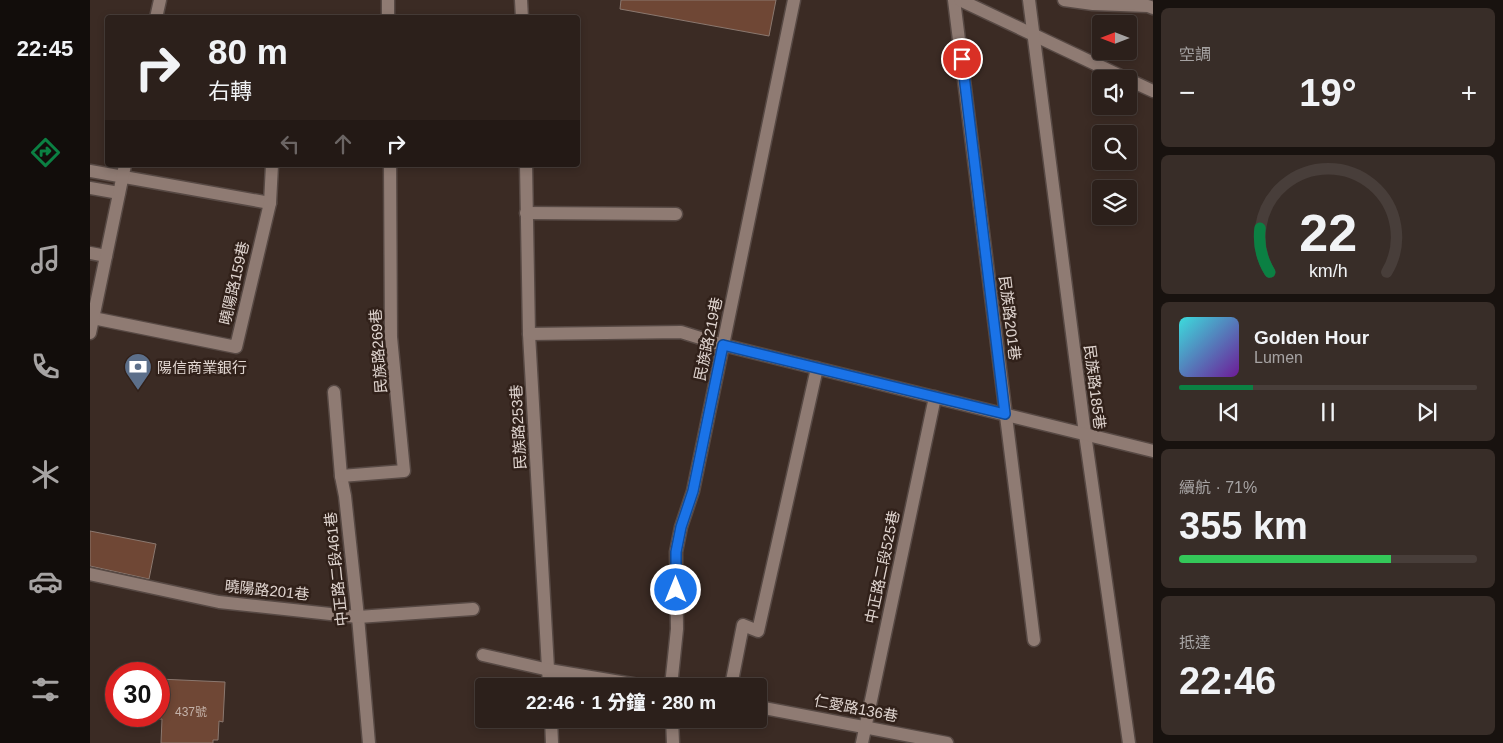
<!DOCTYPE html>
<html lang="zh-TW">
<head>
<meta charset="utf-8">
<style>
	body { margin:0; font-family:Arial,"Noto Sans TC",sans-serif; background:#382d28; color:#f1f3f6; height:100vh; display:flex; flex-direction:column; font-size:19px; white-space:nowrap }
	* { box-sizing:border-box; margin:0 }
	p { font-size:16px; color:#a6a3a3 }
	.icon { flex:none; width:28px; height:28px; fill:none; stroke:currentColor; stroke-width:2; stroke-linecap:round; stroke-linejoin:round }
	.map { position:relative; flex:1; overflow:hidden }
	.details { display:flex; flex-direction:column; gap:8px; padding:8px; background:#18120f; width:350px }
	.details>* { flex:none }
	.banner { position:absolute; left:15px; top:15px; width:475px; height:152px; border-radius:5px; box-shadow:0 2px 8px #0003,0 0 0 1px #483e3a; background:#2c201b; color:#f1f3f6; overflow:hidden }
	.needle { width:32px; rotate:270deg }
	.tools { position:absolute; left:1002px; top:15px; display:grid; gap:10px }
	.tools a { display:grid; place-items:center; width:45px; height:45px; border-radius:5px; background:#2c201b; box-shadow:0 2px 8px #0003,0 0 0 1px #483e3a; font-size:25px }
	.speed { position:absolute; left:15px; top:662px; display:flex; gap:10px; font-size:25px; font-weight:700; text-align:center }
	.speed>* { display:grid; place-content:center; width:65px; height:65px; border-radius:50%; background:#2c201b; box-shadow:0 2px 8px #0003,0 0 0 1px #483e3a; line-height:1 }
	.speed .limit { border:8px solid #d22; background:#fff; color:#111 }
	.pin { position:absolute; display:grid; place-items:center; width:42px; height:42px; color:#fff; margin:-21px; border:2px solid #fff; border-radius:50%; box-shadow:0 1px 5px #0007 }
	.me { position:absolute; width:55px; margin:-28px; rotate:0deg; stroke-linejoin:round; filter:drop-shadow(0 0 4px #0008) }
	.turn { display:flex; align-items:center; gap:18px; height:105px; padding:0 20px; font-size:22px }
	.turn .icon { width:65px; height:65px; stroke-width:2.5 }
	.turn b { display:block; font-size:35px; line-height:42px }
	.lanes { display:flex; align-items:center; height:48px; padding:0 20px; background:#0003; justify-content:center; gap:25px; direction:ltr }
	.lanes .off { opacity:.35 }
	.big { font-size:38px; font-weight:800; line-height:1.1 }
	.details .card { flex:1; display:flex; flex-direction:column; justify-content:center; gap:8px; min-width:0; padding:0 18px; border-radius:8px; background:#382d28 }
	.details .dial { align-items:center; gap:0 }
	.dial svg { height:130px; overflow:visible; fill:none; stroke:#483e3a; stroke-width:7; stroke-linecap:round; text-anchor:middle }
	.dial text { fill:#f1f3f6; stroke:none }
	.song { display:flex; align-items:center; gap:15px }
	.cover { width:60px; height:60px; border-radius:8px; background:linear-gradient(135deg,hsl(180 70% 55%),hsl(280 70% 35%)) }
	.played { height:5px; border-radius:2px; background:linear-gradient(90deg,#0b8043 25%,#483e3a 25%) }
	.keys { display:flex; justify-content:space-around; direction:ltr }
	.heat { display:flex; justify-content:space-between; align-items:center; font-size:28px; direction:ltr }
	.charge { height:8px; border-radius:4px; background:linear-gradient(90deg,#34c759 71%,#483e3a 0) }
	.trip { position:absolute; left:385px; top:678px; width:292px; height:50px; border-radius:5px; background:#2c201b; box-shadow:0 2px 8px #0003,0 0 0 1px #483e3a; font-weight:800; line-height:50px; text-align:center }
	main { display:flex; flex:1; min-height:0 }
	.menu { display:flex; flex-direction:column; width:90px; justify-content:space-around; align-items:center; background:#120d0b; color:#a6a3a3 }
	.menu .icon { width:35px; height:35px }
	.menu .on { color:#0b8043 }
	.menu b { font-size:22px; color:#f1f3f6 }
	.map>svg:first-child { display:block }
</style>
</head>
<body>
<main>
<nav class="menu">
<b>22:45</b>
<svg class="icon on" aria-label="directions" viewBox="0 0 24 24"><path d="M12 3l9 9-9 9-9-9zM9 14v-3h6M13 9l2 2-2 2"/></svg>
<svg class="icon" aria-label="music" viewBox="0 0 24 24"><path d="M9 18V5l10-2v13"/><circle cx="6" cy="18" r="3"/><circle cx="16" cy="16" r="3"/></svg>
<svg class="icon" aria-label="phone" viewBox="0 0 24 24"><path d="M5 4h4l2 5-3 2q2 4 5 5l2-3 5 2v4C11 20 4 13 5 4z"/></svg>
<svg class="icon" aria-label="climate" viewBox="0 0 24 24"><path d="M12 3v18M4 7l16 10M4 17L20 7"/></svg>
<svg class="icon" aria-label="car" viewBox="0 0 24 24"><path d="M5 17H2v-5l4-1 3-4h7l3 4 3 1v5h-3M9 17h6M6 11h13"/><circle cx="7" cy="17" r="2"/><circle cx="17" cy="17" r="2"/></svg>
<svg class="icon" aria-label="filters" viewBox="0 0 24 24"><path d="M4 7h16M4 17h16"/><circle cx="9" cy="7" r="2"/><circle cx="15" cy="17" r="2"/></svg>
</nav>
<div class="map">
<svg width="1063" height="743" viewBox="0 0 1063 743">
	<rect width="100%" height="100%" fill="#3b2b24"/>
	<!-- building -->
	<g fill="#6f4735" stroke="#8b786f">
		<path d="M531 0H686L679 36 530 9Z"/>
		<path d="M0 531 66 544 59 579 0 566Z"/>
		<path d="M69 679 135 682 133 722 129 721 128 740H123V743H71L72 719H69Z"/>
	</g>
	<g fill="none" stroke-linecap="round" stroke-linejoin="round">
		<defs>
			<g id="minor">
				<path d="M298 0V18"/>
				<path d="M431 0 432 18"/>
				<path d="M864 0 944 640"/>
				<path d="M870 0 1037 79"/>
				<path d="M939 0 995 434 1039 743"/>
				<path d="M974 0 1003 4 1058 6 1063 8"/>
				<path d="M66 18 70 0"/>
				<path d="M1039 80 1063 91"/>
				<path d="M436 165 439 334 459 686"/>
				<path d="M0 171 180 203"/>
				<path d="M0 188 29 193"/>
				<path d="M436 213 586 214"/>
				<path d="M0 253 16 256"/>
				<path d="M3 318 146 347 180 203 182 165"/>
				<path d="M0 333 35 165"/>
				<path d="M439 334 591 332 633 345 1063 451"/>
				<path d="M244 392 251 476 255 496 268 617 279 743"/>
				<path d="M251 476 314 471 301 337 300 165"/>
				<path d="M0 574 129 602 268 617 383 609"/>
				<path d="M393 655 459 670 554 686"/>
				<path d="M581 686 587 629 586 552 591 527 603 491 704 0"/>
				<path d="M641 686 653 625 668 631 727 368"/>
				<path d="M669 707 857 743"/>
				<path d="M461 719 462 743"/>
				<path d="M582 719 583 743"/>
				<path d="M772 743 845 397"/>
			</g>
		</defs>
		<!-- minor casing -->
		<use href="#minor" stroke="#574944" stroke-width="15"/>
		<!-- minor -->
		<use href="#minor" stroke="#8f7b73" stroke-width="12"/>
	</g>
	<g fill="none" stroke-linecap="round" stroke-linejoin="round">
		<defs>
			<path id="route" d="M586 590V552L591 527 603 491 633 345 915 414 872 59"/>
		</defs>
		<!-- route casing -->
		<use href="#route" stroke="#114b97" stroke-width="12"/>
		<!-- route -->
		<use href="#route" stroke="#1a73e8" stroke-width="9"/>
	</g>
	<!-- icons -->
	<defs>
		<symbol id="bank-pin" viewBox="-11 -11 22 30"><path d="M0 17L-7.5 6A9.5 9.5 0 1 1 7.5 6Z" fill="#5c6f8a" stroke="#31211a"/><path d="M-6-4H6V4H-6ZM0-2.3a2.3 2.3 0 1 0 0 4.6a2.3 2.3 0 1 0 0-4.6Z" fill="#fff"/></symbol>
	</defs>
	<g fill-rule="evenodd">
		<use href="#bank-pin" x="32" y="351" width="32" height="43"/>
	</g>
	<g text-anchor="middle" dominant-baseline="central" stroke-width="5" stroke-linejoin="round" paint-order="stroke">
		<!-- number labels -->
		<g font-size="12" fill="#c4b2a9">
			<text x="101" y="712">437號</text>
		</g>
		<!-- street labels -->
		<g font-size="15" fill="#e0d5d0" stroke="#31211a">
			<text transform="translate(144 283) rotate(-77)">曉陽路159巷</text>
			<text transform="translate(920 318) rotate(83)">民族路201巷</text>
			<text transform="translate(618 339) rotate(-78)">民族路219巷</text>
			<text transform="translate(288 351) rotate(-94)">民族路269巷</text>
			<text transform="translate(1005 387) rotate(83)">民族路185巷</text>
			<text transform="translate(428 427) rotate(-93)">民族路253巷</text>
			<text transform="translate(792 567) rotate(-78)">中正路二段525巷</text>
			<text transform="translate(246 569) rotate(-96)">中正路二段461巷</text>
			<text transform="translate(177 590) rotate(6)">曉陽路201巷</text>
			<text transform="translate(766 708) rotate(11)">仁愛路136巷</text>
		</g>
		<!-- poi labels -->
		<g font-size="15" fill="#e0d5d0" stroke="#31211a" text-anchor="start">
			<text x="67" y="367">陽信商業銀行</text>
		</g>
	</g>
</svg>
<div class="tools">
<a><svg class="needle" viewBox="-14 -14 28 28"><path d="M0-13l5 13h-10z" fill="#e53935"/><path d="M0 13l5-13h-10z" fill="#a6a3a3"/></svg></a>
<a><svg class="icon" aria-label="sound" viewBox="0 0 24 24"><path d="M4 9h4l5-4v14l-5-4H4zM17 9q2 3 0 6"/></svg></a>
<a><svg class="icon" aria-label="search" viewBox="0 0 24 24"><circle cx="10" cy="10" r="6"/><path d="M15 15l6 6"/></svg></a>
<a><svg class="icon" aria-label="layers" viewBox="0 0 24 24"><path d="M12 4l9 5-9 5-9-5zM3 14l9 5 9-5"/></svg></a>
</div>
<div class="speed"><div class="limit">30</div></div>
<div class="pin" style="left:872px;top:59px;background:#d93025"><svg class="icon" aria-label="arrive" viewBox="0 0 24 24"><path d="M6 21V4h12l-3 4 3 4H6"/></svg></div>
<svg class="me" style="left:586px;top:590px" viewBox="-20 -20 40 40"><circle r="17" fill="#1a73e8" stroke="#fff" stroke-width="3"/><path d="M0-11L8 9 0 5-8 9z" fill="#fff"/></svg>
<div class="trip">22:46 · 1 分鐘 · 280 m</div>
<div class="banner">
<div class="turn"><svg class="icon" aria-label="right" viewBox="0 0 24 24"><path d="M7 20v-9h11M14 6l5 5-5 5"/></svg><div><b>80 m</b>右轉</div></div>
<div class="lanes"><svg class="icon off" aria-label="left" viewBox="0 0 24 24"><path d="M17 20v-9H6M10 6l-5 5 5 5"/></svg><svg class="icon off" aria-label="ahead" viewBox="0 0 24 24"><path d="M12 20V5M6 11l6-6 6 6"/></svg><svg class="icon" aria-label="right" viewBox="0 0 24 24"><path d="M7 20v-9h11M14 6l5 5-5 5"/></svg></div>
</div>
</div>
<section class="details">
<div class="card"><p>空調</p>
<div class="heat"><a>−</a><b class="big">19°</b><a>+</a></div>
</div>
<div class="card dial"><svg viewBox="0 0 100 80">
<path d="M14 69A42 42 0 1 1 86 69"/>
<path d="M14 69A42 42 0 0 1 8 42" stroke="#0b8043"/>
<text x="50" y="56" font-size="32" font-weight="700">22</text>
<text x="50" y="72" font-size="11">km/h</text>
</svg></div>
<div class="card">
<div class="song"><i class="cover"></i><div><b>Golden Hour</b><p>Lumen</p></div></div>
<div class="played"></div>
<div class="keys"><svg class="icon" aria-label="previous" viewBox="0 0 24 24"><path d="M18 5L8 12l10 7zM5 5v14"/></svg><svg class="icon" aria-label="pause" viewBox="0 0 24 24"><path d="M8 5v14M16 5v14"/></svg><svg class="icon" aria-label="next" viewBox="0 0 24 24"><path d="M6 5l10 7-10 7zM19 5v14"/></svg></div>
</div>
<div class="card"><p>續航 · 71%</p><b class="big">355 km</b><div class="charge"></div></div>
<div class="card"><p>抵達</p><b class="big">22:46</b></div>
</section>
</main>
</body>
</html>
